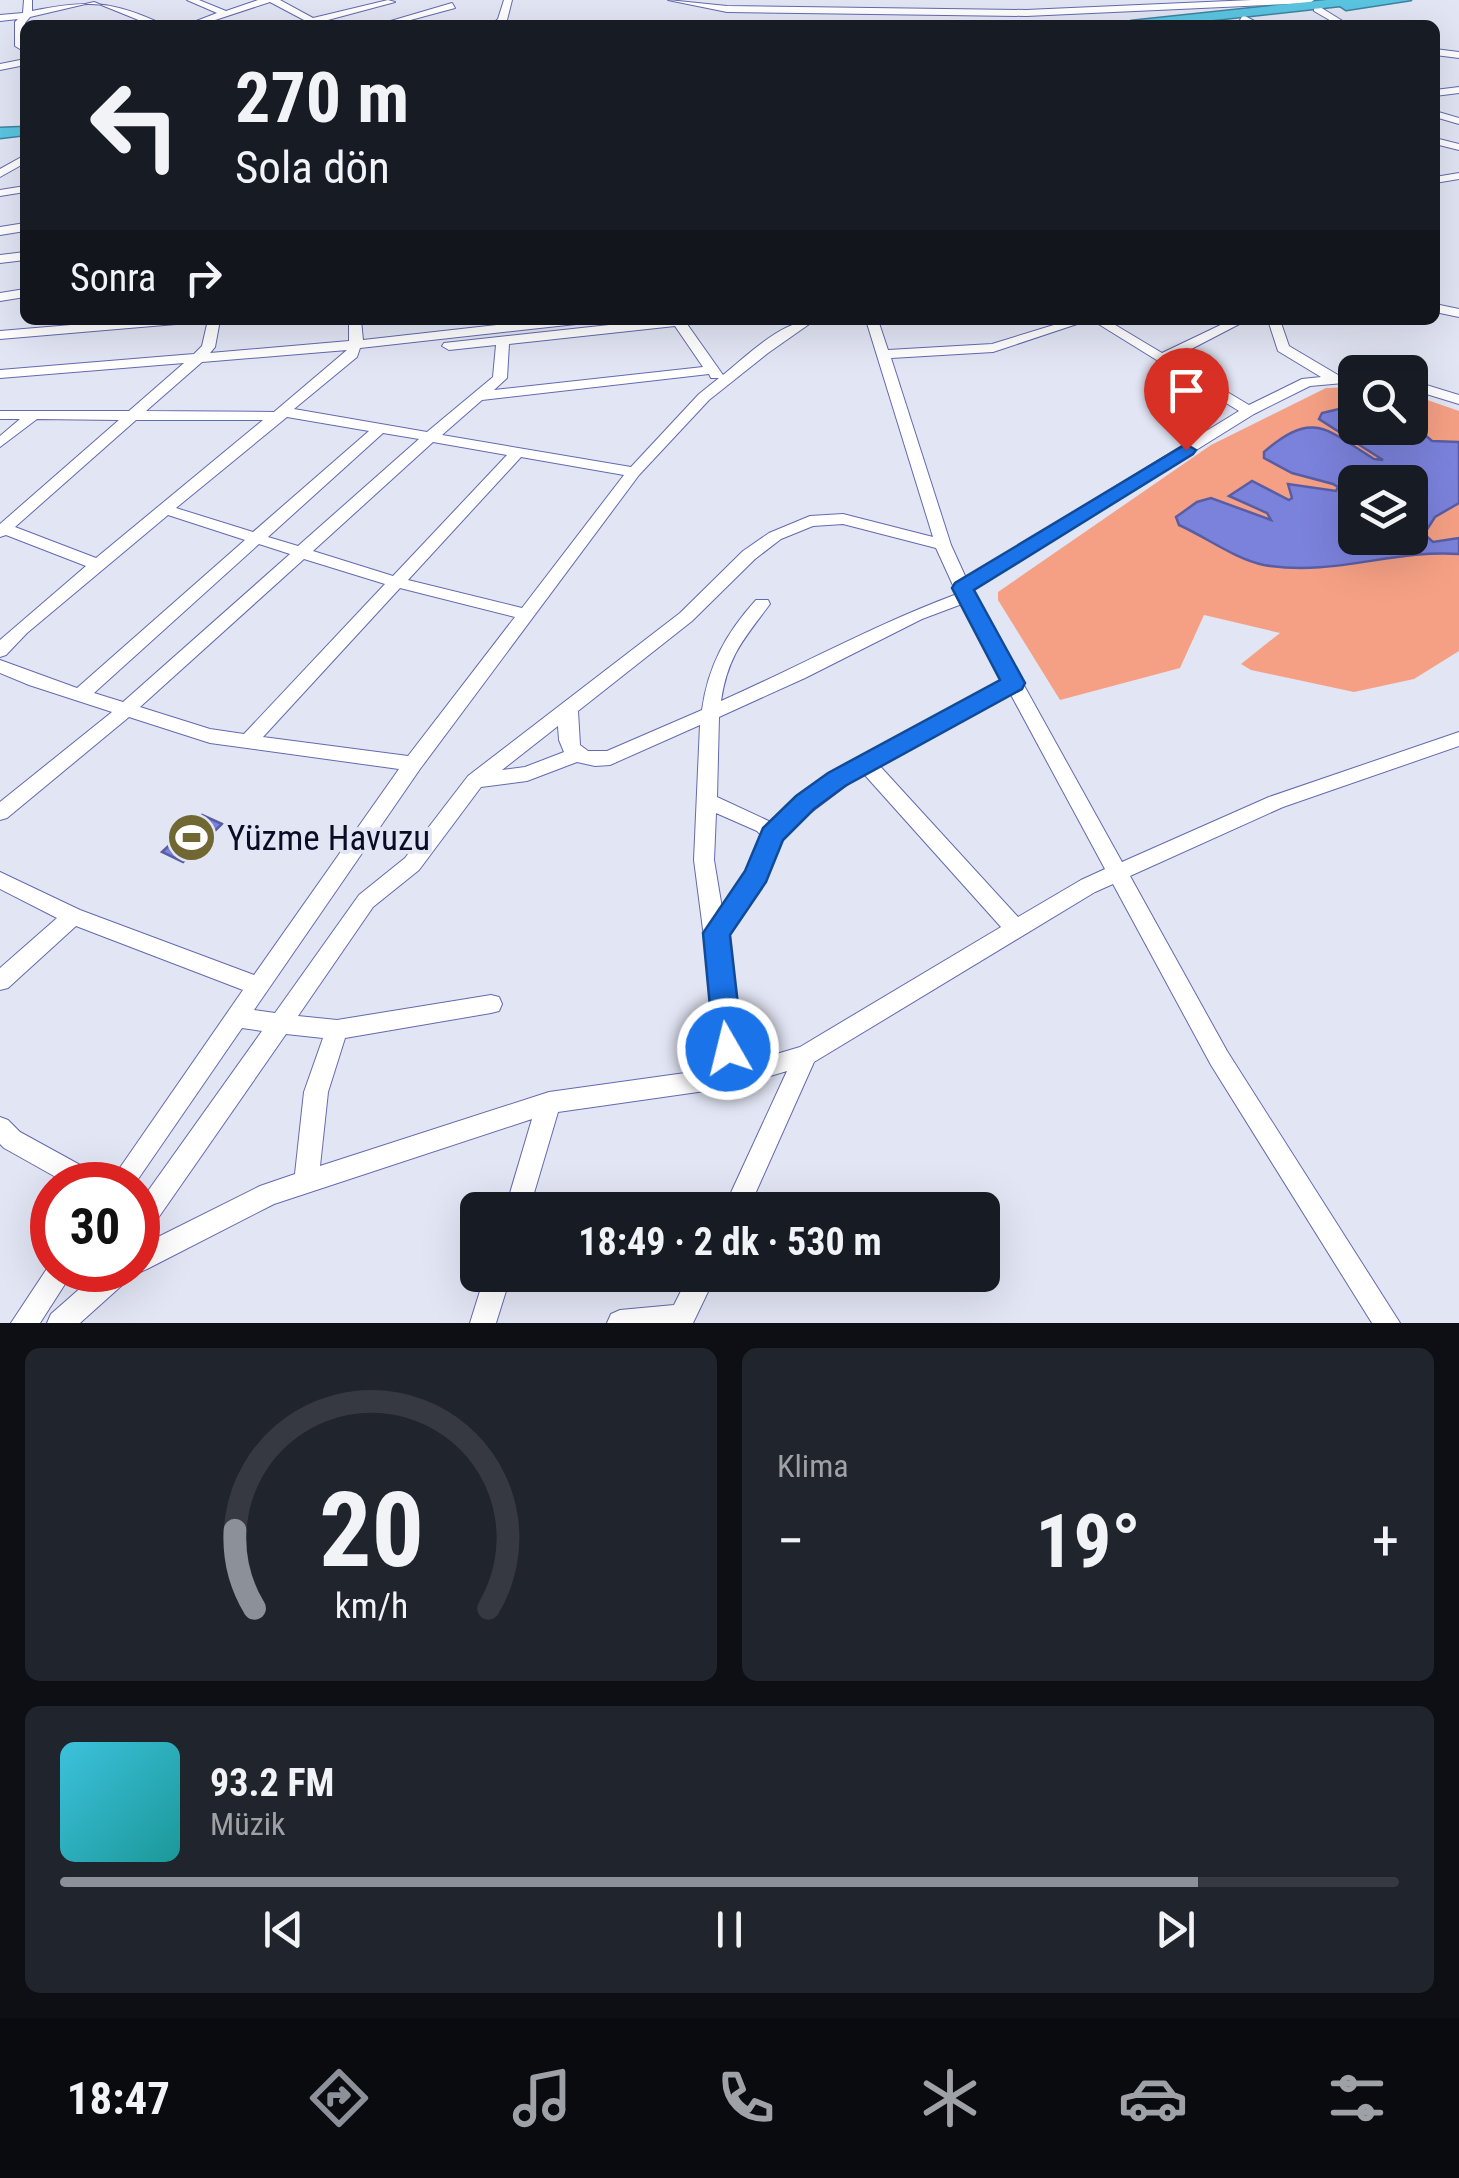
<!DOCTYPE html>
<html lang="tr">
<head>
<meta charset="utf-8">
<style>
	body { margin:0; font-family:"Roboto Condensed",sans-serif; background:#20242c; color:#f1f3f6; height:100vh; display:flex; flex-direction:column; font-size:38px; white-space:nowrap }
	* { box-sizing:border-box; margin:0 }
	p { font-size:32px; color:#9ea1a6 }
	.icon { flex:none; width:55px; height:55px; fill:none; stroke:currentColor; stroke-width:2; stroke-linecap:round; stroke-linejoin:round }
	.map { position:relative; height:1323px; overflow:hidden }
	.sheet { display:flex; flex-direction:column; gap:25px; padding:25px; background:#0d0f14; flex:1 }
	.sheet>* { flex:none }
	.hud { position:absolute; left:20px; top:20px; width:1420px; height:305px; border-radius:15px; box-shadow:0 10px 40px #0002; background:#171b24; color:#f1f3f6; overflow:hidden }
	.tools { position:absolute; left:1338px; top:355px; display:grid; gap:20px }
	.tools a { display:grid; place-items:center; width:90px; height:90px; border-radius:15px; background:#171b24; box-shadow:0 10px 40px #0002; font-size:50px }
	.speed { position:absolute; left:30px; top:1162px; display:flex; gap:20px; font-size:50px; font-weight:700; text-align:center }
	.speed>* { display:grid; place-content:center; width:130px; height:130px; border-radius:50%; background:#171b24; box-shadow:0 10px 40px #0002; line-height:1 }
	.speed .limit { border:15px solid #d22; background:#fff; color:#111 }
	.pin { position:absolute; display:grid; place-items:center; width:85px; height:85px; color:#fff; margin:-102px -42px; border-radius:50% 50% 50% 0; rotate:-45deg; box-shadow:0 0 10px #0007 }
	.pin .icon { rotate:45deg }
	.me { position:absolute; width:110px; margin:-55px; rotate:352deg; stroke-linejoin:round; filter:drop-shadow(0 0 8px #0008) }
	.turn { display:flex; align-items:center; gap:35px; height:210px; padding:0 50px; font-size:45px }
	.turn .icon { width:130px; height:130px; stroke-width:2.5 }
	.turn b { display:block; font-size:70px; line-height:85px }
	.then { display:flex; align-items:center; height:95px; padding:0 50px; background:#0003; gap:20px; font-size:38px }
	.big { font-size:75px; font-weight:700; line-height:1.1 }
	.sheet .card { flex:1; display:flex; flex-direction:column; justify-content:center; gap:15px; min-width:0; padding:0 35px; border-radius:15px; background:#20242c }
	.sheet .dial { align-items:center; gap:0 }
	.dial svg { height:260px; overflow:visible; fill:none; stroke:#363941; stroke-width:7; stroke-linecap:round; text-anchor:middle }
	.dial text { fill:#f1f3f6; stroke:none }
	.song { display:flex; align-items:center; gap:30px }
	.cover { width:120px; height:120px; border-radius:15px; background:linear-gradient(135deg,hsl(190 70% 55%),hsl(180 70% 35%)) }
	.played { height:10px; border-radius:5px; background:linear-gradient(90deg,#8c9099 85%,#363941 85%) }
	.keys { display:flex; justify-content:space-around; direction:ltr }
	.heat { display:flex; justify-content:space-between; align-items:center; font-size:55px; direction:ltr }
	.sheet .tiles { flex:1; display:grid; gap:25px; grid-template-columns:1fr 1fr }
	.card:last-child { grid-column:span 2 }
	.trip { position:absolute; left:460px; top:1192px; width:540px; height:100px; border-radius:15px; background:#171b24; box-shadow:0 10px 40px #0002; font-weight:700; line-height:100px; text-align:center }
	.dock { display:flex; height:160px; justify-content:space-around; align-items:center; background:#090b0e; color:#9ea1a6 }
	.dock .icon { width:70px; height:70px }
	.dock .current { color:#8c9099 }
	.dock b { font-size:45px; color:#f1f3f6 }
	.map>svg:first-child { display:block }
</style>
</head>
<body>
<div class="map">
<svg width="1459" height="1323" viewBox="0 0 1459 1323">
	<rect width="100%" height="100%" fill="#e2e5f4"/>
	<!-- green -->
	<path fill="#f5a084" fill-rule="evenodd" d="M1355 387V428H1410V394L1459 411V651L1414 679 1354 692 1251 670 1241 664 1280 633 1204 615 1180 668 1060 700 998 600V592L1211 445 1326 388ZM1355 482H1410V538H1355Z"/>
	<!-- water -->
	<g fill="#7b82db" stroke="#595ea4" stroke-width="2.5" fill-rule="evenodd">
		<path d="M1343 408H1355V428H1410V422L1432 441 1459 442V503L1435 517 1424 534 1433 542 1459 538V554C1393 549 1334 577 1264 565 1235 559 1206 537 1179 525L1176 517 1197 502 1211 498 1271 520 1267 513 1229 496 1252 481 1289 500 1292 498 1288 484 1336 491 1338 487 1333 484 1292 473 1264 458V452C1313 409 1327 430 1374 459L1383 460 1319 419 1322 413ZM1355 482H1410V538H1355Z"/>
		<path d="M202 815 222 824 183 862 162 852Z"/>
	</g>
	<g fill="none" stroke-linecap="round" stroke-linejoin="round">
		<defs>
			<g id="minor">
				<path d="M24 0H32V11C87 0 112 0 164 25H151L94 2 30 17 25 23V52L15 46V22L18 19 0 21V15L23 13Z"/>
				<path d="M187 0H199L226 11 258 0H280L313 18 388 0 395 2 313 24 288 25 304 20 270 2 200 25H186L217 13Z"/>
				<path d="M504 0H512L507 20 502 25H491L498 19Z"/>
				<path d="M668 0 727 6 1026 10 1252 0H1314L1310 3 1026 16 727 12Z"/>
				<path d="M452 3 455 8 392 25H377Z"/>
				<path d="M1314 7H1320L1349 25H1338L1314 11Z"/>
				<path d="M1243 15 1258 23 1260 25H1248L1240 20Z"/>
				<path d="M1184 21 1190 25H1180Z"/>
				<path d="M1435 49 1459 52V58L1435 55Z"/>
				<path d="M25 59V65L0 70V64Z"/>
				<path d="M1459 87V93L1435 96V90Z"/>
				<path d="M1435 111 1459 118V124L1435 117Z"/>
				<path d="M1435 138 1459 144V150L1435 144Z"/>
				<path d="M25 155V163L0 177V169Z"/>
				<path d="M1459 173V179L1435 183V177Z"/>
				<path d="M25 186V192L0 196V190Z"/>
				<path d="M25 223V231L0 235V227Z"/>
				<path d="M25 252V260L0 263V255Z"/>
				<path d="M25 289V297L0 301V293Z"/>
				<path d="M1435 304 1459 309V317L1435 312Z"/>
				<path d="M130 320H182L176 324 0 339V331Z"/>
				<path d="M208 320H220L215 347 210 353 349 341V320H361L363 340 541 320H582L576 324 360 348 357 357 294 409 427 432 493 377 496 345 449 350 442 346 444 343 655 320H698L687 324 723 375C748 355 782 320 815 320L768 353 709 400 639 475 420 769 254 1010 275 1013 359 895 405 858 468 776 680 613 743 551 769 533 810 516 843 514 933 537 866 320H878L888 350 992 344 1070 320H1089L993 352 891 358 951 545 966 578 1239 411 1092 320H1107L1162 353 1231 320H1247L1172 359 1249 405 1302 379 1321 377 1278 351 1268 320H1280L1289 346 1338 375 1355 374V382L1310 386 1254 414 971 590 1122 862 1269 797 1459 732V746L1283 807 1130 876 1227 1051 1400 1323H1372L1211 1065 1113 884 1095 892 814 1062 748 1210H723L787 1071 733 1087 558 1112 529 1210H505L532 1119 274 1204 147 1269 138 1273 133 1270 129 1279 80 1323H47L51 1314 101 1270H138V1247L260 1186 295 1174 304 1092 323 1038 286 1034 147 1234 138 1237V1205L262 1031 242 1028 134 1185H108L243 990 76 926 8 988 0 990V968L57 918 0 889V872L80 910 254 975 399 769 210 743 129 717 7 818 0 820V802L112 712 29 685 0 673V660L77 688 245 540 168 515 27 633 6 655 0 657V640L86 566 6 535 0 537V524L119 420 37 419 0 447V436L20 419H0V411H129L184 363 0 378V370L194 354 202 346ZM675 326 703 367 494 390 507 378 509 344ZM347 350 274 412 146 411 202 362ZM709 374 711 378H719L699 394 631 467 442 435 482 400ZM287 417 369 431 253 532 176 508ZM136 420H263L96 558 15 527ZM383 433 419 439 298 546 268 537ZM433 442 507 455 393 576 313 551ZM521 457 624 475 522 608 408 580ZM843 524 936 548 957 594C876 624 800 666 721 701 728 655 744 639 770 604L768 600H756C726 633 708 666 702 710L607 751H588L580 745 578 711 692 621 755 559 781 539 813 526ZM259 544 290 554 123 702 94 693ZM304 559 385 584 244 734 210 729 140 707ZM400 588 515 617 408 756 263 737ZM962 604 1004 681C922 722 841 761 773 823L717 797 719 717 805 678 922 619ZM1010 693 1105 869 1081 880 1018 917 878 764ZM700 725 694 860 721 1068 549 1092 320 1166 328 1092 345 1038 491 1013 499 1011 502 1004 499 997 491 995 337 1020 298 1016 373 907 419 870 481 787 527 781 577 762 595 766 610 765ZM558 726 559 740 564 752 525 767 502 770ZM863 773 1001 927 800 1047 743 1064 727 934 764 881 780 839 806 816ZM716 813 757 831 762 836 748 872 722 908 714 860Z"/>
				<path d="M1410 380 1459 395V404L1410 389Z"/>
				<path d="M0 1117 8 1120 20 1132 102 1177 105 1185H70L4 1148 0 1144Z"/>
				<path d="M52 1261V1270H74L40 1323H11Z"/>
				<path d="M485 1275H511L496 1323H470Z"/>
				<path d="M689 1275H716L693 1323H607L611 1314 620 1310 674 1305Z"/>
			</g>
			<g id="highway">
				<path d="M1327 0H1411L1346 10 1340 6 1167 25H1125L1131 21Z"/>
				<path d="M25 127V135L0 138V128Z"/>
			</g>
		</defs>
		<!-- minor casing -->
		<use href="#minor" stroke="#646aae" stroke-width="2"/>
		<!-- highway casing -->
		<use href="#highway" stroke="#3f84a0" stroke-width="3"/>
		<!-- minor -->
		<use href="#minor" fill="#fff" fill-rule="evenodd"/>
		<!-- highway -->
		<use href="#highway" fill="#5bc5e2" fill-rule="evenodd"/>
	</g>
	<!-- route -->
	<path fill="#1a73e8" stroke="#114b97" stroke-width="2.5" d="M1186 444 1196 450 1193 454 974 590 1025 683 1022 689 845 786 814 809 783 840 766 882 730 935 743 1049 739 1058 728 1062 718 1058 714 1049 703 933 745 871 763 828 796 796 828 773 1000 680 952 588 955 583Z"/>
	<!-- icons -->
	<defs>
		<symbol id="stadium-disc" viewBox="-11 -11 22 22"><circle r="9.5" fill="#706733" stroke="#e2e5f4"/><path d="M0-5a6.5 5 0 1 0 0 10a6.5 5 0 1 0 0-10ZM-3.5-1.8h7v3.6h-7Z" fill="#fff"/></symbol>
	</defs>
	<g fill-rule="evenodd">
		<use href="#stadium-disc" x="164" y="810" width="55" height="55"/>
	</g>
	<g text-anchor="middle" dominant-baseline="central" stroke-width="8" stroke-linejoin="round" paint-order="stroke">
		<!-- poi labels -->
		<g font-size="35" fill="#0a0b25" stroke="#e2e5f4" text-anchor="start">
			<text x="227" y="838">Yüzme Havuzu</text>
		</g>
	</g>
</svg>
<div class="tools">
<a><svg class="icon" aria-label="search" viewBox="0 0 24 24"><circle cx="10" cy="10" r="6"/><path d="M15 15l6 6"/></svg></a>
<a><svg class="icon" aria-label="layers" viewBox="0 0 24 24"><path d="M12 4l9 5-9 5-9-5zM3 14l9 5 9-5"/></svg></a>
</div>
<div class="speed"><div class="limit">30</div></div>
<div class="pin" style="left:1186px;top:450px;background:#d93025"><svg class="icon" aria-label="arrive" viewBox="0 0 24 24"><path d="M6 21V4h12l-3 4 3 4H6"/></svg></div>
<svg class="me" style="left:728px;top:1049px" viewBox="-20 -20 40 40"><circle r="17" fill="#1a73e8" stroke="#fff" stroke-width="3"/><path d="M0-11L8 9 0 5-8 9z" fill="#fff"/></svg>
<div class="trip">18:49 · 2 dk · 530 m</div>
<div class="hud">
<div class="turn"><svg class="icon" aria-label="left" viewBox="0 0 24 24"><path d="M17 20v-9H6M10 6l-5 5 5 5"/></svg><div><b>270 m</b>Sola dön</div></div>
<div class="then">Sonra<svg class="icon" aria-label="right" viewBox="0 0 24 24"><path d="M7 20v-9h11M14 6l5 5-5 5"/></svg></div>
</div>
</div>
<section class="sheet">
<div class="tiles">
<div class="card dial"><svg viewBox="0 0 100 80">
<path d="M14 69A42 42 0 1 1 86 69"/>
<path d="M14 69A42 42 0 0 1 8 45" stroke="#8c9099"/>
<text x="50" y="56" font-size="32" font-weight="700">20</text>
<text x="50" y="72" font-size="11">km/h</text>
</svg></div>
<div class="card"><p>Klima</p>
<div class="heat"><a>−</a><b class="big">19°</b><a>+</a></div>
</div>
<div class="card">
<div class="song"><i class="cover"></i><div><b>93.2 FM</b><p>Müzik</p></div></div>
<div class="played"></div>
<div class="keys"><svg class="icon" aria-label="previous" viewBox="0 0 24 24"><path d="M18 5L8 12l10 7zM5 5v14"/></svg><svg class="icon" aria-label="pause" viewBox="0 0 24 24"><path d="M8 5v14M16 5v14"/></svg><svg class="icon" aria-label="next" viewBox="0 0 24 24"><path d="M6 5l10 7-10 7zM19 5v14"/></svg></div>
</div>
</div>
</section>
<nav class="dock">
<b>18:47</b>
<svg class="icon current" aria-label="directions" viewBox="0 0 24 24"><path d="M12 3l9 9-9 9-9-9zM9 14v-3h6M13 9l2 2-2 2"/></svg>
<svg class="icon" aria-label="music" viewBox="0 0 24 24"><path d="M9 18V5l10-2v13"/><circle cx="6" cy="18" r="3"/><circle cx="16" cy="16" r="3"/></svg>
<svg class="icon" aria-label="phone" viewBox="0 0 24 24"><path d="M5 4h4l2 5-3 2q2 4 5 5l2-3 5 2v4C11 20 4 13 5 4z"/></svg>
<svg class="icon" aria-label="climate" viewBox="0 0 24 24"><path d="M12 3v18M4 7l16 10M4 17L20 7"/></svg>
<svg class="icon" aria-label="car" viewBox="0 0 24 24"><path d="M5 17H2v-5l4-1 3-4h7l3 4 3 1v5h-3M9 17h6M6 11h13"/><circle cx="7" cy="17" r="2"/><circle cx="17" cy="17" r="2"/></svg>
<svg class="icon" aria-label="filters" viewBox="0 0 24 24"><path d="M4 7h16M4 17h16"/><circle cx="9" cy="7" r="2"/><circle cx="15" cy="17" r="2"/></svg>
</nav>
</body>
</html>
